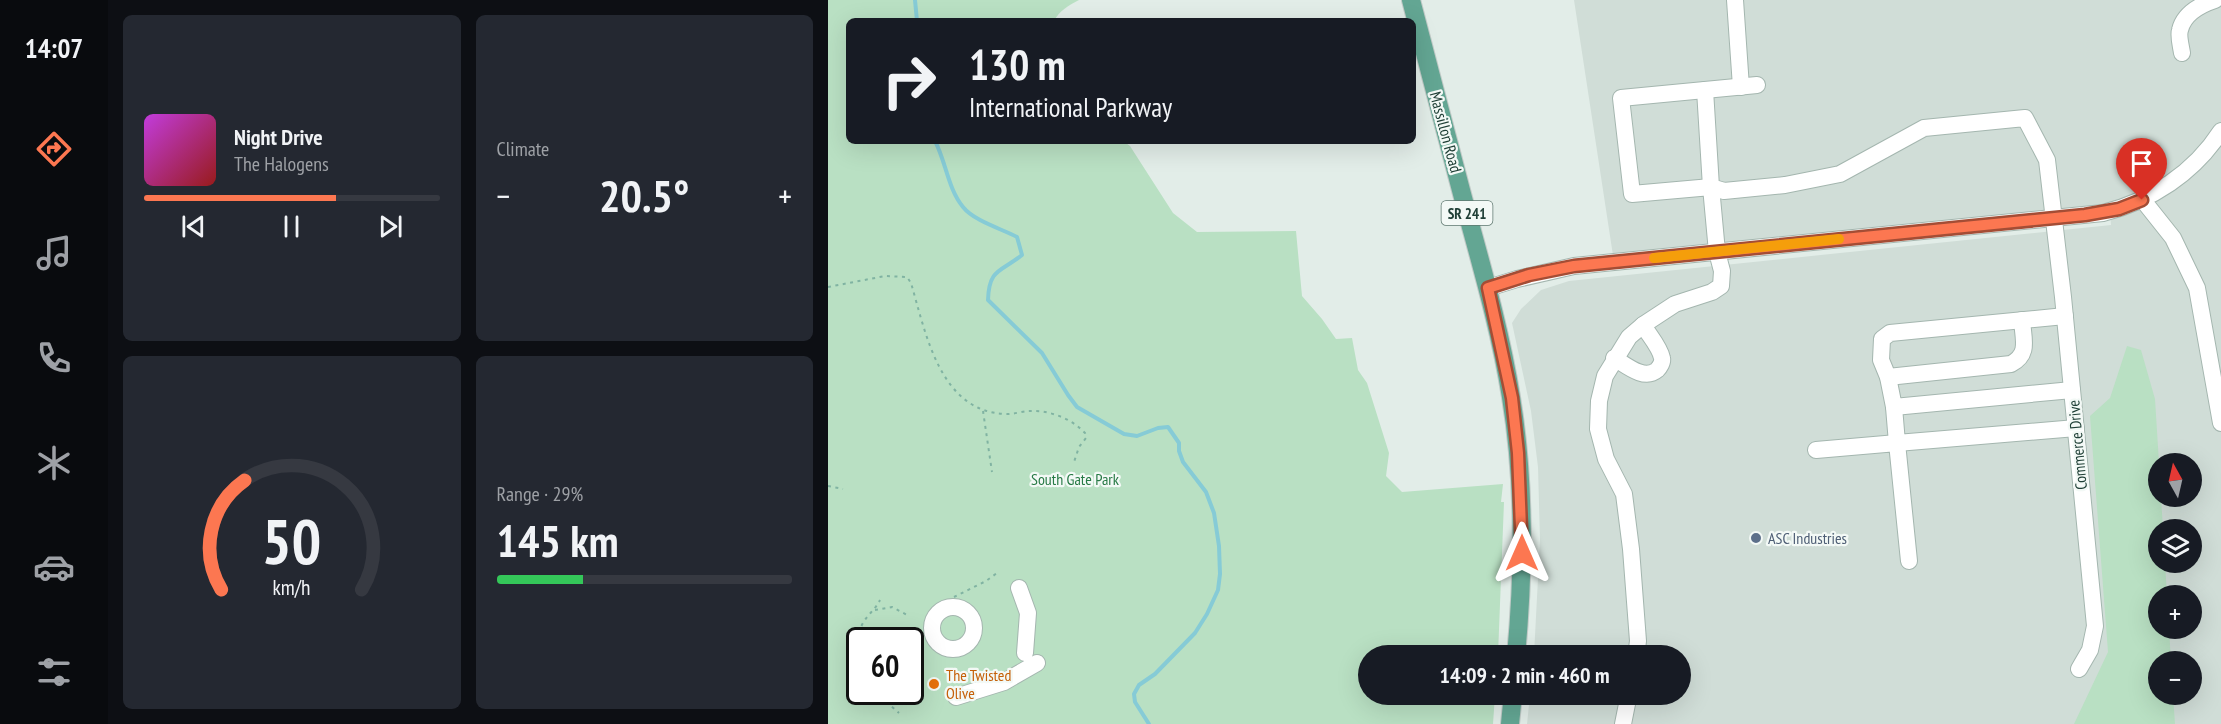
<!DOCTYPE html>
<html lang="en">
<head>
<meta charset="utf-8">
<style>
	body { margin:0; font-family:"PT Sans Narrow",sans-serif; background:#242831; color:#f1f3f6; height:100vh; display:flex; flex-direction:column; font-size:22px; white-space:nowrap }
	* { box-sizing:border-box; margin:0 }
	p { font-size:20px; color:#9ea1a6 }
	.icon { flex:none; width:33px; height:33px; fill:none; stroke:currentColor; stroke-width:2; stroke-linecap:round; stroke-linejoin:round }
	.map { position:relative; flex:1; overflow:hidden }
	.sheet { display:flex; flex-direction:column; gap:15px; padding:15px; background:#0d0f14; width:720px }
	.sheet>* { flex:none }
	.top-card { position:absolute; left:18px; top:18px; width:570px; height:126px; border-radius:9px; box-shadow:0 6px 24px #0002; background:#171b24; color:#f1f3f6; overflow:hidden }
	.needle { width:39px; rotate:352deg }
	.fabs { position:absolute; left:1320px; top:453px; display:grid; gap:12px }
	.fabs a { display:grid; place-items:center; width:54px; height:54px; border-radius:50%; background:#171b24; box-shadow:0 6px 24px #0002; font-size:30px }
	.speed { position:absolute; left:18px; top:627px; display:flex; gap:12px; font-size:30px; font-weight:700; text-align:center }
	.speed>* { display:grid; place-content:center; width:78px; height:78px; border-radius:50%; background:#171b24; box-shadow:0 6px 24px #0002; line-height:1 }
	.speed .limit { border:3px solid #111; border-radius:9px; background:#fff; color:#111 }
	.pin { position:absolute; display:grid; place-items:center; width:51px; height:51px; color:#fff; margin:-62px -26px; border-radius:50% 50% 50% 0; rotate:-45deg; box-shadow:0 0 6px #0007 }
	.pin .icon { rotate:45deg }
	.me { position:absolute; width:66px; margin:-33px; rotate:0deg; stroke-linejoin:round; filter:drop-shadow(0 0 4px #0008) }
	.turn { display:flex; align-items:center; gap:21px; height:126px; padding:0 24px; font-size:27px }
	.turn .icon { width:78px; height:78px; stroke-width:2.5 }
	.turn b { display:block; font-size:42px; line-height:51px }
	.big { font-size:45px; font-weight:800; line-height:1.1 }
	.sheet .widget { flex:1; display:flex; flex-direction:column; justify-content:center; gap:9px; min-width:0; padding:0 21px; border-radius:9px; background:#242831 }
	.sheet .dial { align-items:center; gap:0 }
	.dial svg { height:156px; overflow:visible; fill:none; stroke:#363941; stroke-width:7; stroke-linecap:round; text-anchor:middle }
	.dial text { fill:#f1f3f6; stroke:none }
	.song { display:flex; align-items:center; gap:18px }
	.cover { width:72px; height:72px; border-radius:9px; background:linear-gradient(135deg,hsl(290 70% 55%),hsl(0 70% 35%)) }
	.played { height:6px; border-radius:3px; background:linear-gradient(90deg,#fc7751 65%,#363941 65%) }
	.keys { display:flex; justify-content:space-around; direction:ltr }
	.heat { display:flex; justify-content:space-between; align-items:center; font-size:33px; direction:ltr }
	.charge { height:9px; border-radius:4px; background:linear-gradient(90deg,#34c759 29%,#363941 0) }
	.sheet .tiles { flex:1; display:grid; gap:15px; grid-template-columns:repeat(2,1fr) }
	.trip { position:absolute; left:530px; top:645px; width:333px; height:60px; border-radius:30px; background:#171b24; box-shadow:0 6px 24px #0002; font-weight:800; line-height:60px; text-align:center }
	main { display:flex; flex:1; min-height:0 }
	.tab-bar { display:flex; flex-direction:column; width:108px; justify-content:space-around; align-items:center; background:#090b0e; color:#9ea1a6 }
	.tab-bar .icon { width:42px; height:42px }
	.tab-bar .selected { color:#fc7751 }
	.tab-bar b { font-size:27px; color:#f1f3f6 }
	.map>svg:first-child { display:block }
</style>
</head>
<body>
<main>
<nav class="tab-bar">
<b>14:07</b>
<svg class="icon selected" aria-label="directions" viewBox="0 0 24 24"><path d="M12 3l9 9-9 9-9-9zM9 14v-3h6M13 9l2 2-2 2"/></svg>
<svg class="icon" aria-label="music" viewBox="0 0 24 24"><path d="M9 18V5l10-2v13"/><circle cx="6" cy="18" r="3"/><circle cx="16" cy="16" r="3"/></svg>
<svg class="icon" aria-label="phone" viewBox="0 0 24 24"><path d="M5 4h4l2 5-3 2q2 4 5 5l2-3 5 2v4C11 20 4 13 5 4z"/></svg>
<svg class="icon" aria-label="climate" viewBox="0 0 24 24"><path d="M12 3v18M4 7l16 10M4 17L20 7"/></svg>
<svg class="icon" aria-label="car" viewBox="0 0 24 24"><path d="M5 17H2v-5l4-1 3-4h7l3 4 3 1v5h-3M9 17h6M6 11h13"/><circle cx="7" cy="17" r="2"/><circle cx="17" cy="17" r="2"/></svg>
<svg class="icon" aria-label="filters" viewBox="0 0 24 24"><path d="M4 7h16M4 17h16"/><circle cx="9" cy="7" r="2"/><circle cx="15" cy="17" r="2"/></svg>
</nav>
<section class="sheet">
<div class="tiles">
<div class="widget">
<div class="song"><i class="cover"></i><div><b>Night Drive</b><p>The Halogens</p></div></div>
<div class="played"></div>
<div class="keys"><svg class="icon" aria-label="previous" viewBox="0 0 24 24"><path d="M18 5L8 12l10 7zM5 5v14"/></svg><svg class="icon" aria-label="pause" viewBox="0 0 24 24"><path d="M8 5v14M16 5v14"/></svg><svg class="icon" aria-label="next" viewBox="0 0 24 24"><path d="M6 5l10 7-10 7zM19 5v14"/></svg></div>
</div>
<div class="widget"><p>Climate</p>
<div class="heat"><a>−</a><b class="big">20.5°</b><a>+</a></div>
</div>
<div class="widget dial"><svg viewBox="0 0 100 80">
<path d="M14 69A42 42 0 1 1 86 69"/>
<path d="M14 69A42 42 0 0 1 26 13" stroke="#fc7751"/>
<text x="50" y="56" font-size="32" font-weight="700">50</text>
<text x="50" y="72" font-size="11">km/h</text>
</svg></div>
<div class="widget"><p>Range · 29%</p><b class="big">145 km</b><div class="charge"></div></div>
</div>
</section>
<div class="map">
<svg width="1393" height="724" viewBox="0 0 1393 724">
	<rect width="100%" height="100%" fill="#e2ede8"/>
	<!-- built -->
	<path fill="#d0ddd7" fill-rule="evenodd" d="M746 0H1393V724H699L702 695 852 694V656L706 655 712 540 710 467 703 411 684 323 693 309 713 290 741 281 1283 225 1282 212 786 262ZM1330 464H1364V496H1330ZM1330 530H1364V562H1330ZM1330 596H1364V628H1330ZM1330 662H1364V694H1330Z"/>
	<!-- green -->
	<g fill="#b9e0c3" fill-rule="evenodd">
		<path d="M0 0H251C241 5 231 11 226 21H21V141H295L302 146 345 213 369 232 468 231 474 296 494 319 508 339 524 338 530 370 539 383 561 453 558 476 574 492 675 484 673 502H676L670 655 540 656V694L667 695 665 724H0ZM32 640H82V692H32Z"/>
		<path d="M1299 346 1313 350 1327 399 1331 463 1330 496 1333 497 1335 529 1330 530V562L1337 563 1339 595 1330 596V628L1341 629 1343 661 1330 662V694L1345 695 1347 724H1246L1280 652 1262 416 1282 398Z"/>
	</g>
	<g fill="none" stroke-linecap="round" stroke-linejoin="round">
		<!-- stream -->
		<g stroke="#86cbd6" stroke-width="4">
			<path d="M87 0 89 21"/>
			<path d="M107 141C118 162 120 189 135 207 146 221 174 229 189 237L194 255C173 272 161 268 160 300L214 353 240 395 249 407 296 434 309 436 330 428 340 427 351 443V451L355 462 378 492 386 513 391 546 392 574 390 590 379 614 367 633 327 674 311 685 306 694 307 702 321 724"/>
		</g>
		<defs>
			<g id="minor">
				<path d="M907 0 913 87"/>
				<path d="M1354 53C1353 46 1350 36 1352 30 1356 13 1372 5 1387 0"/>
				<path d="M877 90 883 187 896 191 957 185 1012 174 1096 128 1197 118 1219 160 1235 297 1267 626 1262 650 1251 669"/>
				<path d="M1314 199 1345 238 1369 288 1393 423"/>
				<path d="M660 288 689 279 746 266 1275 213C1323 201 1366 173 1393 131"/>
				<path d="M1237 316 1062 333 1054 339 1053 360 1060 377 1066 407 1244 390"/>
				<path d="M786 358C798 365 816 381 829 370 832 367 835 362 834 358 832 347 820 334 815 325"/>
				<path d="M1060 377 1183 364C1202 354 1195 339 1194 320"/>
				<path d="M1066 407 1069 443 1248 428"/>
				<path d="M988 450 1069 443 1081 561"/>
				<path d="M191 588 200 613 197 653"/>
				<circle cx="125" cy="628" r="21"/>
				<path d="M808 656 810 641 803 549 796 494 778 459 770 429 771 401 777 376 801 337 815 325 847 304 884 292 893 286 894 271 889 252 883 187 804 194 793 98 929 85"/>
				<path d="M128 697 176 682 209 663"/>
				<path d="M795 724 801 694"/>
			</g>
			<g id="major">
				<path d="M583 0C600 64 617 129 634 194 652 261 672 328 683 397 697 482 696 570 688 656"/>
				<path d="M682 724 685 694"/>
			</g>
		</defs>
		<!-- minor casing -->
		<use href="#minor" stroke="#a4b6af" stroke-width="18"/>
		<!-- major casing -->
		<use href="#major" stroke="#c1cac7" stroke-width="20"/>
		<!-- path -->
		<g stroke="#80b3a2" stroke-width="2" stroke-dasharray="3 4.5" stroke-linecap="butt">
			<path d="M0 287 57 276 79 277 83 283C98 334 112 413 179 414 187 414 195 411 202 411 222 410 244 419 257 433L258 438 251 447 246 462"/>
			<path d="M155 411 164 472"/>
			<path d="M0 486 15 489"/>
			<path d="M126 597 158 581 169 573"/>
			<path d="M47 610 64 607 81 616"/>
			<path d="M32 670C27 655 27 637 35 623 40 614 47 610 52 600"/>
			<path d="M47 692 71 713"/>
		</g>
		<!-- minor -->
		<use href="#minor" stroke="#fff" stroke-width="16"/>
		<!-- major -->
		<use href="#major" stroke="#63a693" stroke-width="18"/>
	</g>
	<g fill="none" stroke-linecap="round" stroke-linejoin="round">
		<defs>
			<path id="route" d="M694 553 690 453 684 398 660 288 701 275 746 266 1257 215 1291 209 1314 200"/>
		</defs>
		<!-- route casing -->
		<use href="#route" stroke="#a44d35" stroke-width="15"/>
		<!-- route -->
		<use href="#route" stroke="#fc7751" stroke-width="10"/>
		<!-- slow -->
		<path stroke="#f59e0b" stroke-width="10" d="M826 258 1011 239"/>
	</g>
	<!-- markers -->
	<circle fill="#5c6f8a" stroke="#f3f9f6" stroke-width="2" cx="928" cy="538" r="6"/>
	<circle fill="#e8710a" stroke="#f3f9f6" stroke-width="2" cx="106" cy="684" r="6"/>
	<g text-anchor="middle" dominant-baseline="central" stroke-width="4.5" stroke-linejoin="round" paint-order="stroke">
		<!-- shield labels -->
		<rect fill="#f3f9f6" stroke="#5f7870" stroke-width="1.5" x="613.5" y="201" width="51" height="24" rx="4.5"/>
		<g font-size="15" font-weight="bold" fill="#204037">
			<text x="639" y="213">SR 241</text>
		</g>
		<!-- street labels -->
		<g font-size="16" fill="#204037" stroke="#f3f9f6">
			<text transform="translate(618 132) rotate(75)">Massillon Road</text>
			<text transform="translate(1249 445) rotate(-95)">Commerce Drive</text>
		</g>
		<!-- park labels -->
		<g font-size="16" fill="#277a45" stroke="#f3f9f6">
			<text x="247" y="479">South Gate Park</text>
		</g>
		<!-- service labels -->
		<g font-size="16" fill="#4e5e75" stroke="#f3f9f6" text-anchor="start">
			<text x="940" y="538">ASC Industries</text>
		</g>
		<!-- food labels -->
		<g font-size="16" fill="#c56008" stroke="#f3f9f6" text-anchor="start">
			<text x="118" y="675">The Twisted<tspan x="118" dy="18">Olive</tspan></text>
		</g>
	</g>
</svg>
<div class="fabs">
<a><svg class="needle" viewBox="-14 -14 28 28"><path d="M0-13l5 13h-10z" fill="#e53935"/><path d="M0 13l5-13h-10z" fill="#9ea1a6"/></svg></a>
<a><svg class="icon" aria-label="layers" viewBox="0 0 24 24"><path d="M12 4l9 5-9 5-9-5zM3 14l9 5 9-5"/></svg></a>
<a>+</a>
<a>−</a>
</div>
<div class="speed"><div class="limit">60</div></div>
<div class="pin" style="left:1314px;top:200px;background:#d93025"><svg class="icon" aria-label="arrive" viewBox="0 0 24 24"><path d="M6 21V4h12l-3 4 3 4H6"/></svg></div>
<svg class="me" style="left:694px;top:553px" viewBox="-20 -20 40 40"><path d="M0-17L14 15 0 8-14 15z" fill="#fc7751" stroke="#fff" stroke-width="4"/></svg>
<div class="trip">14:09 · 2 min · 460 m</div>
<div class="top-card">
<div class="turn"><svg class="icon" aria-label="right" viewBox="0 0 24 24"><path d="M7 20v-9h11M14 6l5 5-5 5"/></svg><div><b>130 m</b>International Parkway</div></div>
</div>
</div>
</main>
</body>
</html>
